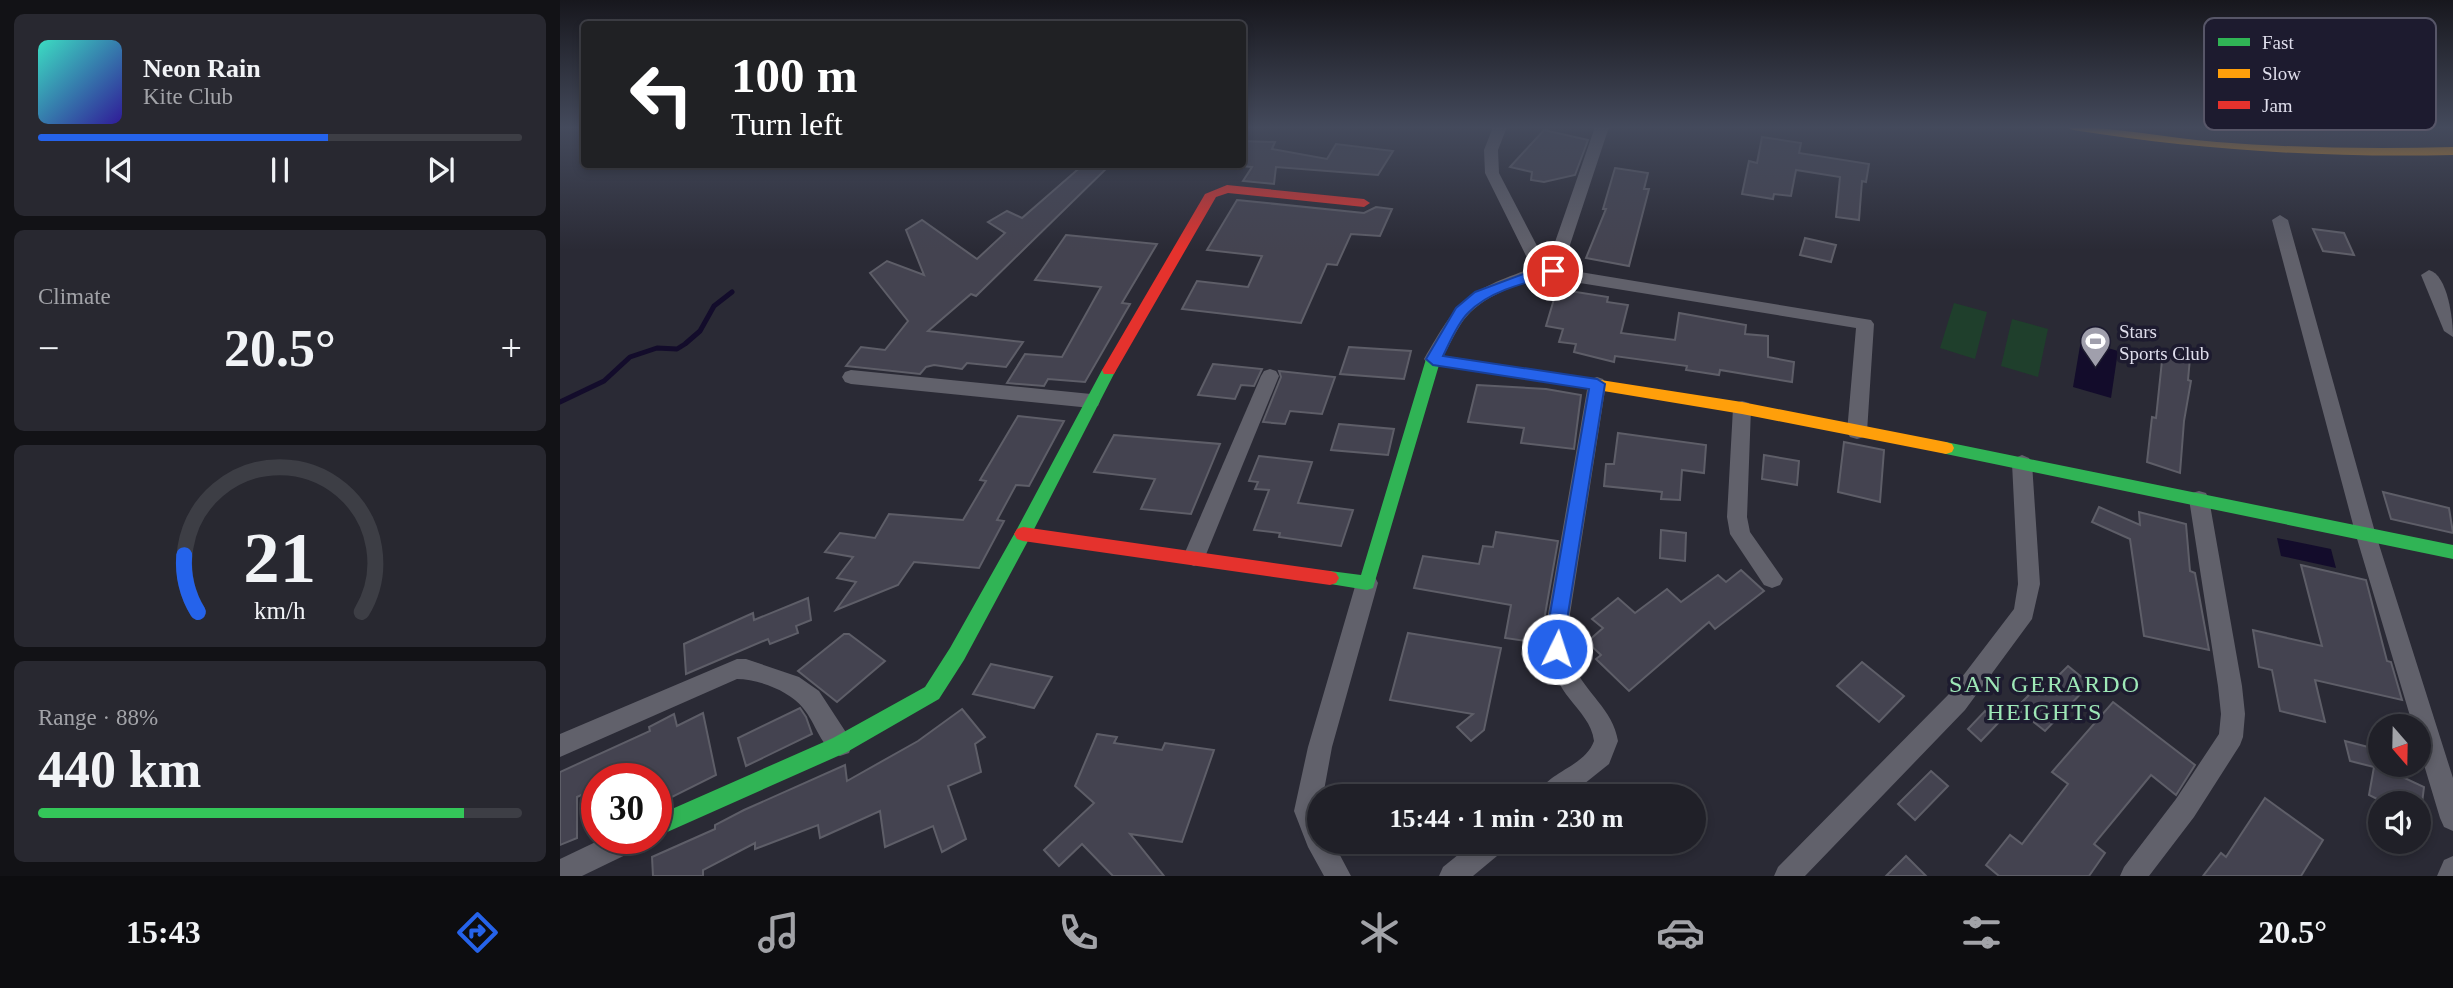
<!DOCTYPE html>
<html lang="en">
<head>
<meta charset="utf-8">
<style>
	body { margin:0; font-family:"Times New Roman",serif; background:#282830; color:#f1f3f6; height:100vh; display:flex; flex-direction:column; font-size:26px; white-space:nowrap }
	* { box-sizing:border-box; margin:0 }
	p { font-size:23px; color:#a2a3a8 }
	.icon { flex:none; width:38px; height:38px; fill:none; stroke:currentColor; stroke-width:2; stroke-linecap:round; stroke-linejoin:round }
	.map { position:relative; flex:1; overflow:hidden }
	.side { display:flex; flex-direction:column; gap:14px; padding:14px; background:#121216; width:560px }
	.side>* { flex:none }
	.hud { position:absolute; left:21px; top:21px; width:665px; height:147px; border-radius:7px; box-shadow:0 4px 10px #0003,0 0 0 2px #3d3e45; background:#202124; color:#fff; overflow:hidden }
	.needle { width:46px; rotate:160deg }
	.fabs { position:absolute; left:1808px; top:714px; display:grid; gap:14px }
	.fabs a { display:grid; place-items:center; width:63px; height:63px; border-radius:50%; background:#202028; box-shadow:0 4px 10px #0003,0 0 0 2px #3d3e45; font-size:35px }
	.speed { position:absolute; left:21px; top:763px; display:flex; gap:14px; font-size:35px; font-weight:700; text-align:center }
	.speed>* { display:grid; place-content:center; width:91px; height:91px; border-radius:50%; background:#202028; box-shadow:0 4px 10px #0003,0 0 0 2px #3d3e45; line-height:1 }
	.speed .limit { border:10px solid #d22; background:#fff; color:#111 }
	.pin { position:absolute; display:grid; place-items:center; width:60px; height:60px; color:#fff; margin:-30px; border:4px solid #fff; border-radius:50%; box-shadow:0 2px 7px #0007 }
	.me { position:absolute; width:77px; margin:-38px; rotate:4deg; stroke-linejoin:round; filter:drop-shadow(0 0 5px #0008) }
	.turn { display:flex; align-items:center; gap:24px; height:147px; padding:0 35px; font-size:32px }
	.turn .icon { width:91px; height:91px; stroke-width:2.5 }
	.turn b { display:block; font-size:49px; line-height:60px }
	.big { font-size:52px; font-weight:700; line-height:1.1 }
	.side .tile { flex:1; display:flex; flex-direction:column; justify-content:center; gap:10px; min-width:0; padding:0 24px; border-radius:10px; background:#282830 }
	.side .dial { align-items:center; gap:0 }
	.dial svg { height:182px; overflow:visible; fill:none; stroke:#3d3e45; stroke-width:7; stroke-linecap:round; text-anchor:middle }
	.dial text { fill:#f1f3f6; stroke:none }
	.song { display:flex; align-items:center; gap:21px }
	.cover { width:84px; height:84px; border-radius:10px; background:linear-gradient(135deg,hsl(170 70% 55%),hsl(250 70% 35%)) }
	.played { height:7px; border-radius:4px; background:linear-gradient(90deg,#2563eb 60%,#3d3e45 60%) }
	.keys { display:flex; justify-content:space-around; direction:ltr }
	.heat { display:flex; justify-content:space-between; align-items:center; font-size:38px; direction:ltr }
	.charge { height:10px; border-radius:5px; background:linear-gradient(90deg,#34c759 88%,#3d3e45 0) }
	.trip { position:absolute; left:747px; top:784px; width:399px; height:70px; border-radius:35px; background:#202028; box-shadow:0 4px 10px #0003,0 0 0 2px #3d3e45; font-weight:700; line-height:70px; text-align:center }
	.menu { display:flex; height:112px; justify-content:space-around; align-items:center; background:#0d0d10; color:#a2a3a8 }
	.menu .icon { width:49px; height:49px }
	.menu .on { color:#2563eb }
	.menu b { font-size:32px; color:#f1f3f6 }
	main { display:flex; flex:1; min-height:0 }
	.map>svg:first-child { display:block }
</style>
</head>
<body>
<main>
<section class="side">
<div class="tile">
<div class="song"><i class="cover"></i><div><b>Neon Rain</b><p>Kite Club</p></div></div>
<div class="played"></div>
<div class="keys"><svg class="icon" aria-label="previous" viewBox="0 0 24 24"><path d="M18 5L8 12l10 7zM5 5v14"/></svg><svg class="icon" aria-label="pause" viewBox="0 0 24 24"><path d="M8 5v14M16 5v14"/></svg><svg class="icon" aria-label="next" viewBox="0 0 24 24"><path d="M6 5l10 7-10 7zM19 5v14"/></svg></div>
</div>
<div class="tile"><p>Climate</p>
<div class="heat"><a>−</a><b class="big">20.5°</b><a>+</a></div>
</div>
<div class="tile dial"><svg viewBox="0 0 100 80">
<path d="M14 69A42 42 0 1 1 86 69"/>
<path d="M14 69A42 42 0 0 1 8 44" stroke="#2563eb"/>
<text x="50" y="56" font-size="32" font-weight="700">21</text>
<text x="50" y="72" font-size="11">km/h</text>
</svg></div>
<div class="tile"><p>Range · 88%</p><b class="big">440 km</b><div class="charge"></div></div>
</section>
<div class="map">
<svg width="1893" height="876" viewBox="0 0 1893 876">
	<rect width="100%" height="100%" fill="#2a2a35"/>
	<!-- green -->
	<g fill="#1f3f2c">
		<path d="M1394 303 1427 312 1415 359 1380 348Z"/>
		<path d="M1452 319 1488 329 1478 377 1441 366Z"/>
	</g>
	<!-- water -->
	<g fill="#130c2b">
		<path d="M1521 340 1558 351 1551 398 1513 387Z"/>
		<path d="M1717 538 1771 549 1776 568 1721 556Z"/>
	</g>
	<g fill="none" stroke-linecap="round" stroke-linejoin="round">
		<!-- stream -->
		<path stroke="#130c2b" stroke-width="5" d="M0 402 44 381 70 357 97 348 117 349 125 344 140 331 154 306 172 292"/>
	</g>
	<!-- building -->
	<g fill="#444350" stroke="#5e5e68" stroke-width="2">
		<path d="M984 130 1028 140 1015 175 984 182 971 180 972 172 950 167Z"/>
		<path d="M1202 137 1241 143 1239 153 1309 164 1306 182 1302 181 1299 220 1276 217 1280 177 1236 170 1231 196 1214 194 1213 199 1182 194 1189 161 1197 163Z"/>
		<path d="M682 141 715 142 712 149 767 159 776 144 833 151 818 175 716 167 714 184 683 181 692 167 682 166Z"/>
		<path d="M524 164H551L416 296 411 294 368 331 463 342 446 367 407 363 402 369 374 365 366 367 360 374 286 366 301 347 325 350 348 321 310 273 327 261 364 275 346 230 362 220 417 259 445 233 428 222 447 211 462 218Z"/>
		<path d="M1055 168 1088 173 1084 189H1089L1069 266 1026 258 1046 209H1043Z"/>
		<path d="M677 200 804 213 816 207 832 209 820 236 791 234 777 265 767 264 741 323 622 309 637 281 688 287 702 256 647 250Z"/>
		<path d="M1753 229 1784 233 1794 255 1763 251Z"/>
		<path d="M506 235 597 244 562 303 570 304 525 382 488 379 484 386 447 383 465 354 502 357 541 287 475 280Z"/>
		<path d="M1245 238 1276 245 1271 262 1240 255Z"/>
		<path d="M997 289 1048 297 1047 302 1068 305 1061 333 1115 340 1119 313 1186 325 1185 334 1208 336V357L1234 362 1232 382 1160 370 1159 375 1126 370 1127 366 1055 356 1054 362 1014 352 1016 344 999 342 1003 329 986 326Z"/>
		<path d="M789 347 851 351 844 379 780 374Z"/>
		<path d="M1603 351 1630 358 1628 380 1631 381 1624 421 1620 473 1587 462 1592 417 1596 418Z"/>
		<path d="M653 364 702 369 694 386 681 385 675 399 638 395Z"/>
		<path d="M719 371 775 377 762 414 730 411 725 424 703 422 721 377Z"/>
		<path d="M917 385 986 389 1021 395 1014 449 961 443 964 428 908 422Z"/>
		<path d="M458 416 504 421 469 486 456 485 437 520 444 521 419 568 354 562 338 585 276 610 296 582 277 578 293 557 265 552 280 533 315 538 329 514 403 520 426 481 420 480Z"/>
		<path d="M779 424 834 429 828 455 771 450Z"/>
		<path d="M1058 433 1146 445 1144 473 1122 470 1120 500 1101 499 1102 492 1044 486 1046 464H1054Z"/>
		<path d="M554 435 660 444 631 514 581 509 595 479 534 472Z"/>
		<path d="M1284 442 1324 450 1320 502 1278 492Z"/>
		<path d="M1204 455 1239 461 1237 485 1202 479Z"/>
		<path d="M699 456 752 462 738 503 793 510 781 546 719 537 720 533 694 530 709 490 695 489 698 482 689 481Z"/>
		<path d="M1823 492 1889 508 1893 533 1831 519Z"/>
		<path d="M1539 507 1580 525 1579 512 1626 524 1630 571 1635 573 1649 650 1584 636 1570 539 1532 522Z"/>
		<path d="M1101 530 1126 533 1125 561 1100 558Z"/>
		<path d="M936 532 998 541 980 643 945 638 951 605 854 588 863 556 919 564 923 546 933 547Z"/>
		<path d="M1741 565 1806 580 1827 661 1831 662 1842 700 1755 680 1765 722 1720 711 1712 670 1699 667 1693 630 1762 646Z"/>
		<path d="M1181 570 1204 591 1155 629 1149 622 1069 691 1036 659 1041 655 1027 642 1043 628 1032 619 1058 598 1075 613 1107 589 1121 602 1158 575 1166 582Z"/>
		<path d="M248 598 251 620 236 626 238 633 210 644 208 639 126 674 124 644 193 613 194 620Z"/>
		<path d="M848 633 941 648 924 730 911 741 897 727 913 714 830 700Z"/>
		<path d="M284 634H289L325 661 277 702 238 671Z"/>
		<path d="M1302 662 1344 696 1319 722 1277 686Z"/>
		<path d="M431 664 492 677 474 708 413 694Z"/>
		<path d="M1508 666 1530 684 1485 731 1456 708 1474 690 1479 695Z"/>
		<path d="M1553 702 1635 765 1616 795 1591 775 1534 844 1545 853 1529 876H1439L1426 865 1450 835 1462 844 1508 784 1492 772Z"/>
		<path d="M240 708 246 717 252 734 186 766 178 738Z"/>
		<path d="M402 709 425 737 415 744 421 772 388 786 406 839 382 852 373 826 325 847 320 811 260 838 258 825 195 849V843L143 870V876H93L92 857 155 829V825L184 810 285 765 287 781 358 741Z"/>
		<path d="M1425 711 1439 722 1421 741 1408 729Z"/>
		<path d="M143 713 156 775 96 805V779H37V788L17 797V838L0 845V772L90 731 89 727 114 714 117 726Z"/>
		<path d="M537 734 557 737 554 743 602 750 605 743 654 750 622 842 570 834 604 876H553L522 844 499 866 484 850 534 803 515 786Z"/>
		<path d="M1785 741 1820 750V765H1834L1836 774 1864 787 1862 803H1825L1809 795 1814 767 1790 761Z"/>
		<path d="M1371 771 1388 786 1355 820 1338 804Z"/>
		<path d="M1705 798 1763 840 1741 876H1643L1661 853 1666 857Z"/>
		<path d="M1346 856 1366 876H1326Z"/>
	</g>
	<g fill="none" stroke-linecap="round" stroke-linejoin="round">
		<!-- street -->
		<g fill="#61616b" fill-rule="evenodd">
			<path d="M933 127H947L938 150 939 173 987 265 1035 127H1049L1002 269 1311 320 1314 324 1307 432 1304 437 1297 439 1290 437 1287 432 1296 328 983 277C953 287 920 296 901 324 893 336 887 351 879 363H867L864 359C900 297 904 293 972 268L925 173 924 150Z"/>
			<path d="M1720 215 1728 220 1815 532 1893 778V831L1884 827 1880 818 1858 745V726H1853L1795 532 1712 220Z"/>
			<path d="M1869 270C1888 275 1893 320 1893 337L1884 331 1861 275Z"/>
			<path d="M710 369 716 371 719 376 645 557 641 563 634 566 627 563 623 557 701 376 704 371Z"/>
			<path d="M291 370 531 394 538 396 540 401 538 406 531 408 291 384 285 382 282 377 285 372Z"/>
			<path d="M1037 377 1043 379 1046 384 1010 614C1009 630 1007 649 1013 664 1025 693 1053 709 1058 741L1049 764 1009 796H977C986 772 1025 767 1034 741 1032 724 1020 712 1009 698 989 672 986 647 988 614L1028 384 1031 379Z"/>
			<path d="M1182 401 1189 403 1191 408 1187 517 1190 532 1223 579 1220 585 1212 588 1204 585 1170 534 1167 517 1173 408 1175 403Z"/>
			<path d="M1462 455 1469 458 1472 463 1480 584 1472 619 1405 710 1245 876H1214L1218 867 1389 694 1454 609 1458 584 1452 463 1455 458Z"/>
			<path d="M1639 491 1646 493 1649 499 1682 686 1685 714 1683 737 1680 745 1634 817 1589 876H1560L1564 867 1616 799 1659 734 1661 714 1658 686 1629 499 1632 493Z"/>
			<path d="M807 574 815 577 818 583 772 747 763 796H760V842H773L791 876H764L748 847 734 811 748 747 796 583 799 577Z"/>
			<path d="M177 659H186L239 677 259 691 289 737 292 745 289 753 280 756C261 749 256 723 243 708 230 691 198 679 177 679L0 757V734Z"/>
			<path d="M44 838H86L82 847 22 876H0V859Z"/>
			<path d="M914 842H947L943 851 913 876H879L883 867Z"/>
			<path d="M1893 856V876H1877L1884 860Z"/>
		</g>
		<!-- fast -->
		<g fill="#30b455" fill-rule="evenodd">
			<path d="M873 354 970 369 977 374 970 379 879 365 813 588 807 590 764 583 761 578 764 573 770 571 801 575 866 359Z"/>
			<path d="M549 365 556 370 469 539 404 660 379 699 287 752 96 837V816L273 738 365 687 390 648 457 529 542 370Z"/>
			<path d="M1386 442 1893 545V559L1386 454 1380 452 1378 448 1380 444Z"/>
		</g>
		<!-- slow -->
		<g fill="#ff9f0a" fill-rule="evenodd">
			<path d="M1507 127C1557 127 1607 138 1657 142 1735 148 1814 149 1893 147V155C1765 158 1639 150 1513 130Z"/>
			<path d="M970 369 1182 402 1386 442 1392 444 1394 448 1392 452 1386 454 1182 414 965 378 963 374 965 370Z"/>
		</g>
		<!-- jam -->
		<g fill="#e5322d" fill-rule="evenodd">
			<path d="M667 185 804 199 810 203 804 207 668 193 656 197 554 374H544L542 370 645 194Z"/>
			<path d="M463 527 770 571 776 573 779 578 776 583 770 585 463 541 457 539 454 534 457 529Z"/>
		</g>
	</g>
	<!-- sky -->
	<linearGradient id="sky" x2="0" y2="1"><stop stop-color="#17171d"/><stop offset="0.51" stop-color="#444a5c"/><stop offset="1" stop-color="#444a5c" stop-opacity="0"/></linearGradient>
	<rect width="1893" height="250" fill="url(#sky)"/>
	<!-- route -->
	<path fill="#2563eb" stroke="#184099" stroke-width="2" d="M982 267H993L1000 271 998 274C968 282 930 290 908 313 897 324 890 342 883 356L1037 379 1045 384 1008 614 1003 655 997 658 990 655 987 649 990 614 1029 389 873 365 866 359 896 308 915 292Z"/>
	<!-- icons -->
	<defs>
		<symbol id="stadium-pin" viewBox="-11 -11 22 30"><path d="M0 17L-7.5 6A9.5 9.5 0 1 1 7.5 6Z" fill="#a09fac" stroke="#1d1b2f"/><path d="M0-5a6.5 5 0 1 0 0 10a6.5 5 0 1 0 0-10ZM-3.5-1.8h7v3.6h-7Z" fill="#fff"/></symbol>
	</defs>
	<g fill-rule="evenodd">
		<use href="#stadium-pin" x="1518" y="324" width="35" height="47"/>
	</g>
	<g text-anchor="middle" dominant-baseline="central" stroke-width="7" stroke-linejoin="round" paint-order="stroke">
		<!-- poi labels -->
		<g font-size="19" fill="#dfdeec" stroke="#1d1b2f" text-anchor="start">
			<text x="1559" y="331">Stars<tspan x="1559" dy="22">Sports Club</tspan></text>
		</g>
		<!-- near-neighbourhood labels -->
		<g font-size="24" letter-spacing="2" fill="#9ee8b7" stroke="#1d1b2f">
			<text x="1485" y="684">SAN GERARDO<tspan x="1485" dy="28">HEIGHTS</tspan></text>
		</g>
	</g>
	<!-- legend -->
	<rect x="1644" y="18" width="232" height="112" rx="10" fill="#1d1b2f" stroke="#575668" stroke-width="2"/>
	<rect x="1658" y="38" width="32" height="8" fill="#30b455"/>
	<rect x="1658" y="69" width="32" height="9" fill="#ff9f0a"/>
	<rect x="1658" y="101" width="32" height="8" fill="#e5322d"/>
	<g font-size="19" fill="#dfdeec">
		<text x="1702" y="49">Fast</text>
		<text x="1702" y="80">Slow</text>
		<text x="1702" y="112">Jam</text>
	</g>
</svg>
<div class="fabs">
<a><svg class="needle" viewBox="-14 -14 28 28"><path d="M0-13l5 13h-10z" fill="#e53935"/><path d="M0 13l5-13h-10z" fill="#a2a3a8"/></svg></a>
<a><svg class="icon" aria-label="sound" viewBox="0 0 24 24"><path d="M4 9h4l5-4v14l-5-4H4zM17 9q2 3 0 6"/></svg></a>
</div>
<div class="speed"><div class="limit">30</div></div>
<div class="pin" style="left:993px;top:271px;background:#d93025"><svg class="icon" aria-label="arrive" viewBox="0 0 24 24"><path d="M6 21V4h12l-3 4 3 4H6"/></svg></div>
<svg class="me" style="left:997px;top:649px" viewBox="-20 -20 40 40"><circle r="17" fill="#2563eb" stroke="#fff" stroke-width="3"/><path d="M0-11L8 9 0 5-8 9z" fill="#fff"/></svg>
<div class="trip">15:44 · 1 min · 230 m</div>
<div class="hud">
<div class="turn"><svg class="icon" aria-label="left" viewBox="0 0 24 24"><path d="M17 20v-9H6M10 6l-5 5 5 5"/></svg><div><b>100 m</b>Turn left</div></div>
</div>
</div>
</main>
<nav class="menu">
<b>15:43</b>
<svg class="icon on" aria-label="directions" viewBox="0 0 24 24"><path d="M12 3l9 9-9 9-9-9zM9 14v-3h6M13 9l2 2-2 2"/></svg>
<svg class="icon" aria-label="music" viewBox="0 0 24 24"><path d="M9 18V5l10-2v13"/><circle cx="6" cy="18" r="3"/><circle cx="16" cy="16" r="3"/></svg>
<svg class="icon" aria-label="phone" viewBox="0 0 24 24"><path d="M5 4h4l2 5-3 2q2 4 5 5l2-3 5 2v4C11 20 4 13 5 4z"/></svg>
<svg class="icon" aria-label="climate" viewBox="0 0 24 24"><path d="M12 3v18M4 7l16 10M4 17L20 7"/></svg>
<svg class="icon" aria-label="car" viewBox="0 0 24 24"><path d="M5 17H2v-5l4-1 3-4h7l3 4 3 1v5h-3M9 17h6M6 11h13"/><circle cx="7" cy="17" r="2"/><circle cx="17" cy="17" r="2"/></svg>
<svg class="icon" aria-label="filters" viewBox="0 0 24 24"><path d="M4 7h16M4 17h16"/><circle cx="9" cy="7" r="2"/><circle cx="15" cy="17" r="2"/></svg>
<b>20.5°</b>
</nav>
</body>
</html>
